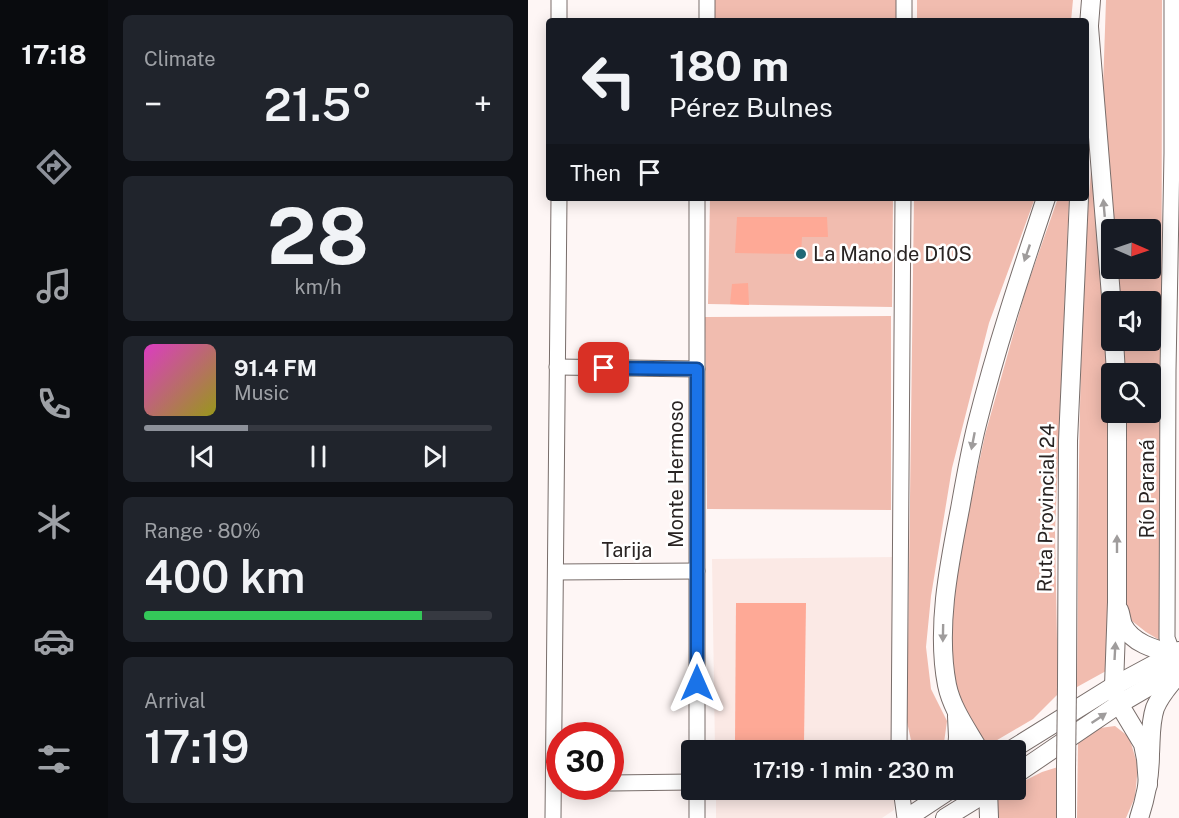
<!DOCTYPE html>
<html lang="en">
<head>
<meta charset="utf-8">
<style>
	body { margin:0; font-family:"Public Sans",sans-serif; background:#20242c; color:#f1f3f6; height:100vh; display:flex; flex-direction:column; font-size:22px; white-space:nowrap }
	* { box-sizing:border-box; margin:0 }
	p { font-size:20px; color:#9ea1a6 }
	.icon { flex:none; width:33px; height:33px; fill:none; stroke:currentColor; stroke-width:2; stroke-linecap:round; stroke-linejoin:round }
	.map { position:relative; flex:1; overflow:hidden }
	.drawer { display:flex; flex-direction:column; gap:15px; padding:15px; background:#0d0f14; width:420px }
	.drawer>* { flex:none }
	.top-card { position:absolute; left:18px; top:18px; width:543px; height:183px; border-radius:6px; box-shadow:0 3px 15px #0003; background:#171b24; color:#f1f3f6; overflow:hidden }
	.needle { width:39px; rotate:92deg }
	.tools { position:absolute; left:573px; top:219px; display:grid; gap:12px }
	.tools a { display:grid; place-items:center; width:60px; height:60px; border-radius:6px; background:#171b24; box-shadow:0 3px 15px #0003; font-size:30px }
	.speed { position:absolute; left:18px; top:722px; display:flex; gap:12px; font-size:30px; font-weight:700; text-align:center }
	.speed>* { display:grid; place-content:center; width:78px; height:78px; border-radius:50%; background:#171b24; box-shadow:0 3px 15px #0003; line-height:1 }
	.speed .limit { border:9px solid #d22; background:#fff; color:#111 }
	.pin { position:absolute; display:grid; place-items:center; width:51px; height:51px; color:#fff; margin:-26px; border-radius:12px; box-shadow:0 3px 9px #0006 }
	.me { position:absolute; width:66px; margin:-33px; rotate:0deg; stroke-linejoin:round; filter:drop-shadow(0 0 4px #0008) }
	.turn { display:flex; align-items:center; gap:21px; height:126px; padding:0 24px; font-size:27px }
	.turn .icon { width:78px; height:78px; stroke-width:2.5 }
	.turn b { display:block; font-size:42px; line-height:51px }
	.then { display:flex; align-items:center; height:57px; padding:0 24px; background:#0003; gap:12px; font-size:22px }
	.big { font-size:45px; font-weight:600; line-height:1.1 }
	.drawer .tile { flex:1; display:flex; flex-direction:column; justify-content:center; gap:9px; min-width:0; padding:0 21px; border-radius:9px; background:#20242c }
	.drawer .dial { align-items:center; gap:0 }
	.dial b { font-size:78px; line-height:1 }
	.song { display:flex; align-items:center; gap:18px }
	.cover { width:72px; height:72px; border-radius:9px; background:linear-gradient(135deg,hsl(310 70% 55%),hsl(60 70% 35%)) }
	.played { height:6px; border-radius:3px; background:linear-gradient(90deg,#8c9099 30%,#363941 30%) }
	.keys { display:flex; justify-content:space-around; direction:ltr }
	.heat { display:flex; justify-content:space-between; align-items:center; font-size:33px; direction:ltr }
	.charge { height:9px; border-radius:4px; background:linear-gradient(90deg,#34c759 80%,#363941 0) }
	.trip { position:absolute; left:153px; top:740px; width:345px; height:60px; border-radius:6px; background:#171b24; box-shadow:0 3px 15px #0003; font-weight:600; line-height:60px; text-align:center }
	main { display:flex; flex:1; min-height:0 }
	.menu { display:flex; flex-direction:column; width:108px; justify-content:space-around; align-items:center; background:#090b0e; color:#9ea1a6 }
	.menu .icon { width:42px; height:42px }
	.menu .current { color:#8c9099 }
	.menu b { font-size:27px; color:#f1f3f6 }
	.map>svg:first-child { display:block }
</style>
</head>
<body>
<main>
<nav class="menu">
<b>17:18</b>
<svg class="icon current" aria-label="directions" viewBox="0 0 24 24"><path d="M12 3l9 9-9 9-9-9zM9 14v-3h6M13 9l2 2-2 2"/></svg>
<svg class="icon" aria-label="music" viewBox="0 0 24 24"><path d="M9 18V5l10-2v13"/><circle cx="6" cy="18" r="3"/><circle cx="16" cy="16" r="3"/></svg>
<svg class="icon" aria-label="phone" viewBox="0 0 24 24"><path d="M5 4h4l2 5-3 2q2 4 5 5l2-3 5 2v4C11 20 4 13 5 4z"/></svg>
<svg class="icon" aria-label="climate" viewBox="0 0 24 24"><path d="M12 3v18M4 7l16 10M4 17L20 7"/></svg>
<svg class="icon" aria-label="car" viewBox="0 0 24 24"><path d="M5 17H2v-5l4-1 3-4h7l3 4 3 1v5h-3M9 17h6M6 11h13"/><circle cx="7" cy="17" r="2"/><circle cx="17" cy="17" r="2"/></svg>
<svg class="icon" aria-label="filters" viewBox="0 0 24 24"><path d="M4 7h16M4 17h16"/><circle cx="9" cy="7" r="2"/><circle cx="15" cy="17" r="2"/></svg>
</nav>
<section class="drawer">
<div class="tile"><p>Climate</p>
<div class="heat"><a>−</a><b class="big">21.5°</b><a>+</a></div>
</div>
<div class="tile dial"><b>28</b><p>km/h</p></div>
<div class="tile">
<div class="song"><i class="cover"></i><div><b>91.4 FM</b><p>Music</p></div></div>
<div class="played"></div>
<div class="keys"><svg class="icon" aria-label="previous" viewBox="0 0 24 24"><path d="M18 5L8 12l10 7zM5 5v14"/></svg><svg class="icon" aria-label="pause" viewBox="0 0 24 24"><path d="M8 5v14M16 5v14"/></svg><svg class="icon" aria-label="next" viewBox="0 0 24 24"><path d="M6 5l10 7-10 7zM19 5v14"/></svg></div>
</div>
<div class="tile"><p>Range · 80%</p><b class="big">400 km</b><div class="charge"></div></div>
<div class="tile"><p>Arrival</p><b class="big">17:19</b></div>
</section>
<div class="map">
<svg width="651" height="818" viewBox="0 0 651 818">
	<rect width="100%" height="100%" fill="#fef6f5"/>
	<!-- built -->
	<g fill="#fbe9e5">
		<path d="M366 557V750H187L184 559Z"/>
		<path d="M188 789H366V810L354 818H188Z"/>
	</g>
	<!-- green -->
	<g fill="#f1bcaf">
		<path d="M180 0H372L371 21H181Z"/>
		<path d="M389 0H545L543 21H389Z"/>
		<path d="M578 0H634L633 641 618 632 599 617 597 563V413L622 412V374L596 373 594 341 622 340V302L591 301 589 269 622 268V230L586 229 575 87Z"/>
		<path d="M565 147C572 239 580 332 581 425 582 507 581 589 578 671L549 687C551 507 549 327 565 147Z"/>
		<path d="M182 198H365L364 307 180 304Z"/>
		<path d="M386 198H507L461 323 424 468 403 596 398 647 403 689 419 721 415 750H383L384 745 379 722Z"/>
		<path d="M530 198H541L527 532 530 694 505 719 459 746 435 711 423 672 422 623 430 561 457 435 498 289Z"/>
		<path d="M363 316V510L179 509 177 317Z"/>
		<path d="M587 726 601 737 610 766 607 797 598 818H549L550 743 572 728Z"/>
		<path d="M530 767 529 818H466L464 802 479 789H488V785L514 772Z"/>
	</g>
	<!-- building -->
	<g fill="#fea996">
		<path d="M209 217H299L300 237H274L273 254 207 253Z"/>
		<path d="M220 283 221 305 202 304 204 284Z"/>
		<path d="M208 603H278L276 742 207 741Z"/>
	</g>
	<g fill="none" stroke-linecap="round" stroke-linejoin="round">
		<defs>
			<g id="minor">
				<path d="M31 0V21"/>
				<path d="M644 0V153L640 370 639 638 645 654"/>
				<path d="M179 21V0"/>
				<path d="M376 21V0"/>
				<path d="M29 367 169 369"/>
				<path d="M28 572 169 571"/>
				<path d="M169 750V198"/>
				<path d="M371 750 375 198"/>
				<path d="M82 783 164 782"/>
				<path d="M373 789 377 818"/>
				<path d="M25 818 31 198"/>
				<path d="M169 818V789"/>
			</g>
			<g id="major">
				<path d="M561 27 584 308"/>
				<path d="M560 38 563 0"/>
				<path d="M586 340 588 374"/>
				<path d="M589 412V602L586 686 591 704 615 744 618 759 620 785"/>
				<path d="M591 610C593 614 593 620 595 625 604 643 626 649 645 654"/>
				<path d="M539 686 540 441 551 198"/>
				<path d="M429 750 430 737 429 716"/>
				<path d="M451 750C439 729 424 709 419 685 408 628 421 565 432 509 437 481 442 452 449 424 468 348 493 273 518 198"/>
				<path d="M483 750 586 686 651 651"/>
				<path d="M488 774 591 704 651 669"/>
				<path d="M460 789 461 818"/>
				<path d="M379 818 423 789"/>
				<path d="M417 818 464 789"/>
				<path d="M538 818V769"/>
				<path d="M611 818C618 797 622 776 622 754 623 739 622 723 627 708 632 696 642 684 651 674"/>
			</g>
		</defs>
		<!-- minor casing -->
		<use href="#minor" stroke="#786d6a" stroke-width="17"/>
		<!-- major casing -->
		<use href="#major" stroke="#786d6a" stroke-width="20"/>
		<!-- minor -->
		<use href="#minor" stroke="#fff" stroke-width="15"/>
		<!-- major -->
		<use href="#major" stroke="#fff" stroke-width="18"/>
		<defs>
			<path id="major-bridge" d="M538 769 539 686"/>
		</defs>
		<!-- major-bridge casing -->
		<use href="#major-bridge" stroke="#786d6a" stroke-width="20" stroke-linecap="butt"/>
		<!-- major-bridge -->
		<use href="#major-bridge" stroke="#fff" stroke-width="18"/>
	</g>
	<!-- one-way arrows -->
	<defs><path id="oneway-solid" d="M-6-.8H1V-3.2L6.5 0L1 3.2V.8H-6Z" transform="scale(1.5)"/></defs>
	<g fill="#9f9c9c">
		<use href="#oneway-solid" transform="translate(576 208) rotate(-95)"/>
		<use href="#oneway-solid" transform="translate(499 253) rotate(109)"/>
		<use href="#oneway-solid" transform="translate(445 441) rotate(101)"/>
		<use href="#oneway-solid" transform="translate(589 544) rotate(-90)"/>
		<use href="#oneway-solid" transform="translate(415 633) rotate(91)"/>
		<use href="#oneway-solid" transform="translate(587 651) rotate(-87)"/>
		<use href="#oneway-solid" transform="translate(571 718) rotate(-34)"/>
	</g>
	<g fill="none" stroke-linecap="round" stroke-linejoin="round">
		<defs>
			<path id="route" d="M76 368 169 369V683"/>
		</defs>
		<!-- route casing -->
		<use href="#route" stroke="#114b97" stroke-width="15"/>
		<!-- route -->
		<use href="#route" stroke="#1a73e8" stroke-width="10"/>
	</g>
	<!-- markers -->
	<circle fill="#206876" stroke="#fff" stroke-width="2" cx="273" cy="254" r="6"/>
	<g text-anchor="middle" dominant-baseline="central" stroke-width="5" stroke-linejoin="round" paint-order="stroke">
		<!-- poi labels -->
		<g font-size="20" fill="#292423" stroke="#fff" text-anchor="start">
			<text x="285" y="254">La Mano de D10S</text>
		</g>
		<!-- street labels -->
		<g font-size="20" fill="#292423" stroke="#fff">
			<text transform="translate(148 474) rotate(-90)">Monte Hermoso</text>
			<text transform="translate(619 489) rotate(-90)">Río Paraná</text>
			<text transform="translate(518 508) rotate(-89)">Ruta Provincial 24</text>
			<text x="99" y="550">Tarija</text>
		</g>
	</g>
</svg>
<div class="tools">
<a><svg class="needle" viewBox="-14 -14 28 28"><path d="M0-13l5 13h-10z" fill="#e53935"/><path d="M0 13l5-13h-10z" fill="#9ea1a6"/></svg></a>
<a><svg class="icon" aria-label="sound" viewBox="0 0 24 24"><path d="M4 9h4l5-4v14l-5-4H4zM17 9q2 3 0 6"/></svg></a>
<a><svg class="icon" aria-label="search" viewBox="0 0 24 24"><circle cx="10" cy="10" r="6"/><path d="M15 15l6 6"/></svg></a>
</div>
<div class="speed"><div class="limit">30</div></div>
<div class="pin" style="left:76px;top:368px;background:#d93025"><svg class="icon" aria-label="arrive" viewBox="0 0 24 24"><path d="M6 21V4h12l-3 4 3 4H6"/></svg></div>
<svg class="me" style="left:169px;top:683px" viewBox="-20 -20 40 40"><path d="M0-17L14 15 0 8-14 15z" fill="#1a73e8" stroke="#fff" stroke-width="4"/></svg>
<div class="trip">17:19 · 1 min · 230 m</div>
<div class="top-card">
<div class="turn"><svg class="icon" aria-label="left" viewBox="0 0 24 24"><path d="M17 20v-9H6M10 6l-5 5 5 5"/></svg><div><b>180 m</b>Pérez Bulnes</div></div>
<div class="then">Then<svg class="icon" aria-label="arrive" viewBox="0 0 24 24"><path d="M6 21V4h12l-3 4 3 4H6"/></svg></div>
</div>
</div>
</main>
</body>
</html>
